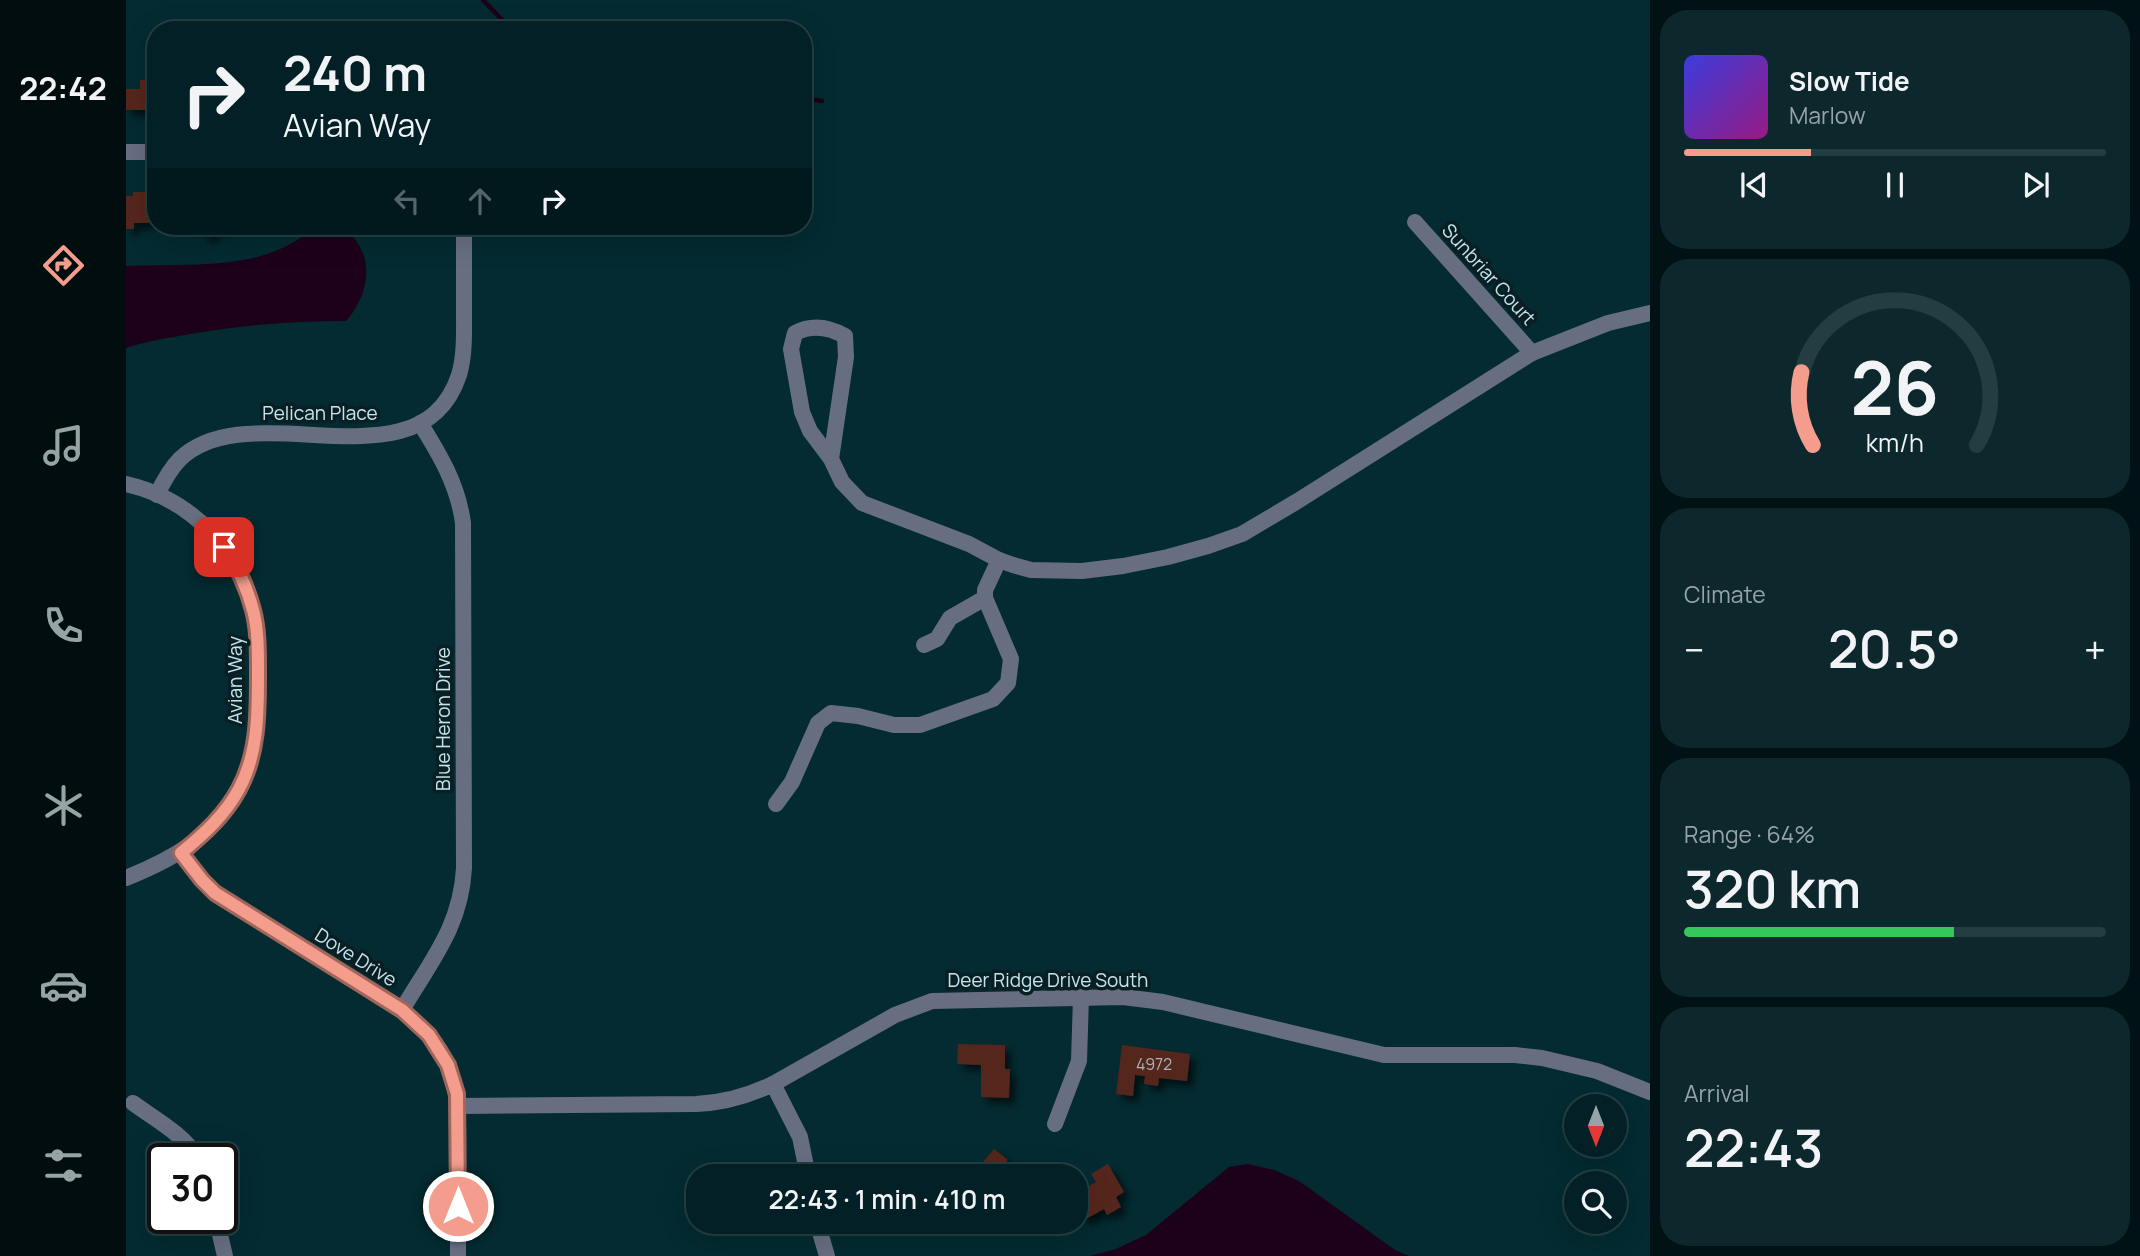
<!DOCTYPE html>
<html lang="en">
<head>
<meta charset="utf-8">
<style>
	body { margin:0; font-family:Manrope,sans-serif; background:#0c282d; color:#f1f3f6; height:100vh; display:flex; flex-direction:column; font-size:26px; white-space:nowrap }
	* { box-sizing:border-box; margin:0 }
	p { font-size:23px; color:#96a3a7 }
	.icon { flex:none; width:38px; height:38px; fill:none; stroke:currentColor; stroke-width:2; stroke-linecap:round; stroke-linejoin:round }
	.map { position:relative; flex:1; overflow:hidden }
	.details { display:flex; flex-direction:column; gap:10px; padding:10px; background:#011214; width:490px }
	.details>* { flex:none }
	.hud { position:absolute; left:21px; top:21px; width:665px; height:214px; border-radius:28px; box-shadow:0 7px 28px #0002,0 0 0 2px #233e42; background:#022025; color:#f1f3f6; overflow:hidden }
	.needle { width:46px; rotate:180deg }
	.buttons { position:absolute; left:1438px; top:1094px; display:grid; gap:14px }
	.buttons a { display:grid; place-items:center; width:63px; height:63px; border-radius:50%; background:#022025; box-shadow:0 7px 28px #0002,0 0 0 2px #233e42; font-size:35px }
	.speed { position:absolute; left:21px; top:1143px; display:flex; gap:14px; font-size:35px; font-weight:700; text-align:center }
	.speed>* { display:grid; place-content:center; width:91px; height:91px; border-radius:50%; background:#022025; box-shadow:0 7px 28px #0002,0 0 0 2px #233e42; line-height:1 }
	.speed .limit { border:4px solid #111; border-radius:10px; background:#fff; color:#111 }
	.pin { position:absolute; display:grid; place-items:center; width:60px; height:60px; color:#fff; margin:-30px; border-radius:14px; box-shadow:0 4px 10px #0006 }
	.me { position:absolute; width:77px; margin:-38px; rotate:0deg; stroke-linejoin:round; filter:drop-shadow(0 0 5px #0008) }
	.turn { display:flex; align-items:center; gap:24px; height:147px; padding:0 21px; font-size:32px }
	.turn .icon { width:91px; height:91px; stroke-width:2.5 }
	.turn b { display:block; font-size:49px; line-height:60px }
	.lanes { display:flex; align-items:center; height:66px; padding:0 21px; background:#0003; justify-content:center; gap:35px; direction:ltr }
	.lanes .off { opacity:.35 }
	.big { font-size:52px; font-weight:600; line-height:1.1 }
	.details .tile { flex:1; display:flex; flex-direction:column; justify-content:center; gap:10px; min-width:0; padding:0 24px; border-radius:28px; background:#0c282d }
	.details .dial { align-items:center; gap:0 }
	.dial svg { height:182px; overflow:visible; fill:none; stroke:#233e42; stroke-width:7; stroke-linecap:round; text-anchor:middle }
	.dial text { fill:#f1f3f6; stroke:none }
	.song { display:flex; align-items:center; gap:21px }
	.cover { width:84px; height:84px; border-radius:10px; background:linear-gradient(135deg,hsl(240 70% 55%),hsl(310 70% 35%)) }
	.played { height:7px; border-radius:4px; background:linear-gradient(90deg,#f49d8c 30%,#233e42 30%) }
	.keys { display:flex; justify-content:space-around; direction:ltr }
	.heat { display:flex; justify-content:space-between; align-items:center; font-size:38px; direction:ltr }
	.charge { height:10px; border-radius:5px; background:linear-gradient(90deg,#34c759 64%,#233e42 0) }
	.trip { position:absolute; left:560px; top:1164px; width:402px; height:70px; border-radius:28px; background:#022025; box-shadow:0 7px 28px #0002,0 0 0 2px #233e42; font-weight:600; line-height:70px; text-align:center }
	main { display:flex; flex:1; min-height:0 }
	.menu { display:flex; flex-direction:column; width:126px; justify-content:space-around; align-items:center; background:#010d0f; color:#96a3a7 }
	.menu .icon { width:49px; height:49px }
	.menu .on { color:#f49d8c }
	.menu b { font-size:32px; color:#f1f3f6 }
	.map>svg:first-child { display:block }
</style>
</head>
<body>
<main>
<nav class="menu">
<b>22:42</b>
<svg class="icon on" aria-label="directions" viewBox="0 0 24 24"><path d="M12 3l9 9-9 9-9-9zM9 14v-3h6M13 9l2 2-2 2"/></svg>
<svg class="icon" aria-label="music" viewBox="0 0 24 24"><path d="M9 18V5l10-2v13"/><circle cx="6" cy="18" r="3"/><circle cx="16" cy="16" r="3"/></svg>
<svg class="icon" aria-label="phone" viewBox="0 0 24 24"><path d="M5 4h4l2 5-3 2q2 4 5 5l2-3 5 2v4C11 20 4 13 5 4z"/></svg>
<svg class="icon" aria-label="climate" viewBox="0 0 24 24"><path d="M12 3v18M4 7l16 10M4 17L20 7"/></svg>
<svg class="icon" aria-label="car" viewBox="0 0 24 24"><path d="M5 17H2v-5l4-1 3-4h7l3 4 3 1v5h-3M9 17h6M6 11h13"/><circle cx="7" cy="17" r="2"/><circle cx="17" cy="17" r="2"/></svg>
<svg class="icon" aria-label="filters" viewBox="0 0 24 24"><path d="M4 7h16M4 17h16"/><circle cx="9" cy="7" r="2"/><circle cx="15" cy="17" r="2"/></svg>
</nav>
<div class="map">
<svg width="1524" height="1256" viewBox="0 0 1524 1256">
	<defs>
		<filter id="shadow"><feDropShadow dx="6" dy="6" stdDeviation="3.5" flood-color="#0009"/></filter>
	</defs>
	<rect width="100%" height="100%" fill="#032b31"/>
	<!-- water -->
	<g fill="#1d001a">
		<path d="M188 226H219C224 233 231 241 235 249 247 273 237 302 220 321 167 321 116 325 64 334 42 338 21 341 0 348V266C61 263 142 273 188 226Z"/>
		<path d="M1122 1164 1148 1170 1173 1181 1269 1250 1283 1256H964L990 1249 1020 1235 1103 1167Z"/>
	</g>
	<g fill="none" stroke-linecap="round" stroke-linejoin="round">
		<!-- stream -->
		<g stroke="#1d001a" stroke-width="4.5">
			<path d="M357 0 386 30"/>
			<path d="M677 98 696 101"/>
		</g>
	</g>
	<!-- building -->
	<g fill="#55261d" filter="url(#shadow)">
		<path d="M14 80H24V89H30V112H19V110H0V89H14Z"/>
		<path d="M7 192H23V223H8V229H0V196H7Z"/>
		<path d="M60 226H99V230H86V237H77V229H60Z"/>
		<path d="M832 1044 879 1045V1069H884L883 1098 855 1097V1065L831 1064Z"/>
		<path d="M996 1045 1064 1054 1061 1081 1033 1078 1032 1086 1018 1084 1019 1076 1009 1075 1007 1096 990 1094Z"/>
		<path d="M868 1149 882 1160 878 1164 893 1176H853L857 1172 852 1168Z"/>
		<path d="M982 1164 998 1192 990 1197 995 1207 981 1215 978 1209 958 1220 950 1207V1193L970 1182 965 1174Z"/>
	</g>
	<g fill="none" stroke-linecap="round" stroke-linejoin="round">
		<!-- minor -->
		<g stroke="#686e82" stroke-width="16">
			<path d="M0 152H30"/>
			<path d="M1289 222 1406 353"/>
			<path d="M705 459 720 357 719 336C703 327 686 324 669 333L665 349 676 412 684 431 705 459 716 482 736 503 843 544 873 560 887 565 905 570 956 571 997 566 1042 557 1082 546 1116 534 1170 502 1406 353 1482 323 1524 313"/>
			<path d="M0 484C66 499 118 553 129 619 133 640 132 662 132 683 132 720 131 758 112 792 85 838 47 859 0 878"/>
			<path d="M31 495C37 482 44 469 54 459 124 391 294 493 333 375 339 355 338 332 338 311 338 283 338 254 338 226"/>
			<path d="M798 645 811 639 824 618 859 598"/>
			<path d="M650 804 666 782 692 723 705 713 732 716 768 725H794L867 699 882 683 885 659 859 598V590L873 560"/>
			<path d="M55 853 76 880 89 893 276 1010C333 1054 333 1092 332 1159 332 1191 332 1224 332 1256"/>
			<path d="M276 1010C304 962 335 927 338 868L337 523C332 485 314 455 294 423"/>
			<path d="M647 1084 674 1137 682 1176"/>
			<path d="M7 1103C30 1120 57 1134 72 1158"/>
			<path d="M333 1106 570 1104C598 1103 622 1096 647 1084L769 1015 806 1001 997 997 1037 1002 1258 1055H1389L1416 1058 1471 1071 1524 1092"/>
			<path d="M929 1124 953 1061 955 997"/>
			<path d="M90 1218 99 1256"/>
			<path d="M691 1222 701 1256"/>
		</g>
	</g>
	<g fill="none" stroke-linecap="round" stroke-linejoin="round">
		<defs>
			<path id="route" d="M98 547C111 566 121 587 127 610 132 629 132 649 132 669 132 710 133 752 113 789 99 815 78 834 55 853L76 880 89 893 276 1010 303 1035 322 1065 331 1094 332 1206"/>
		</defs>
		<!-- route casing -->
		<use href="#route" stroke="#9f665b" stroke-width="18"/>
		<!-- route -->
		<use href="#route" stroke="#f49d8c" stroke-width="12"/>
	</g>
	<g text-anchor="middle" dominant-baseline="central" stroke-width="7" stroke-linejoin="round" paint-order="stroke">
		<!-- number labels -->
		<g font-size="16" fill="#a8b5b8">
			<text x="1028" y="1064">4972</text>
		</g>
		<!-- street labels -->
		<g font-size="19" fill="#c4e5ec" stroke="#091f24">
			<text transform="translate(1363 274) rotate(48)">Sunbriar Court</text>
			<text x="194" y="413">Pelican Place</text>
			<text transform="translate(109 680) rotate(-90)">Avian Way</text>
			<text transform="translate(317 719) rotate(-90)">Blue Heron Drive</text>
			<text transform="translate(230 957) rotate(32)">Dove Drive</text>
			<text x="922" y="980">Deer Ridge Drive South</text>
		</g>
	</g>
</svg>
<div class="buttons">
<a><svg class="needle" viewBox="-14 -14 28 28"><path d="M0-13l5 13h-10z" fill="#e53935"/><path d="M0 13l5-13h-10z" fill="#96a3a7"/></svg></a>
<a><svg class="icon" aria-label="search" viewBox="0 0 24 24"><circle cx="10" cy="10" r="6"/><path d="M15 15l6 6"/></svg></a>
</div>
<div class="speed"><div class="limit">30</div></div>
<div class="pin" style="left:98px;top:547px;background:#d93025"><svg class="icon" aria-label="arrive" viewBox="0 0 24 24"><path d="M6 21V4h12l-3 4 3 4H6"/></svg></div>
<svg class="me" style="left:332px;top:1206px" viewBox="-20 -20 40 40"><circle r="17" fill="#f49d8c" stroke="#fff" stroke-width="3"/><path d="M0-11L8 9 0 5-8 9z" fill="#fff"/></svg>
<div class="trip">22:43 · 1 min · 410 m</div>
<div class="hud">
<div class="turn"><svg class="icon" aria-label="right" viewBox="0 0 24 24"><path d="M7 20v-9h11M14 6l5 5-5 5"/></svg><div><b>240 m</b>Avian Way</div></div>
<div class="lanes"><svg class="icon off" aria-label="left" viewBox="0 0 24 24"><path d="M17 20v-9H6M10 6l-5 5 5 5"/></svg><svg class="icon off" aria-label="ahead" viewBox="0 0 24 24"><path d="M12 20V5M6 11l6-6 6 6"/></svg><svg class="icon" aria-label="right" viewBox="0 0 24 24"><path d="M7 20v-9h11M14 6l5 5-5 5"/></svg></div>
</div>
</div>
<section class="details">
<div class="tile">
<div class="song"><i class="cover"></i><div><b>Slow Tide</b><p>Marlow</p></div></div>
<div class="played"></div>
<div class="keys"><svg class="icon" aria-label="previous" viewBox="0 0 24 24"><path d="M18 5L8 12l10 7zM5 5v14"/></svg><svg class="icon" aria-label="pause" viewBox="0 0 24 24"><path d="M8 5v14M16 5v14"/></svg><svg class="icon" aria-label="next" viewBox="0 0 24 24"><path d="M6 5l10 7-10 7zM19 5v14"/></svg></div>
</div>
<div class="tile dial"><svg viewBox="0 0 100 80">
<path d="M14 69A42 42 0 1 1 86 69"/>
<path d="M14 69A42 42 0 0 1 9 37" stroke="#f49d8c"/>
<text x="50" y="56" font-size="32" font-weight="700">26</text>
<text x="50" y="72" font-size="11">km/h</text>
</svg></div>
<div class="tile"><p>Climate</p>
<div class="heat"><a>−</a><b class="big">20.5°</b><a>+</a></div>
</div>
<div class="tile"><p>Range · 64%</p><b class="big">320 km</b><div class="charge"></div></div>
<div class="tile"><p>Arrival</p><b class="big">22:43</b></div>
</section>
</main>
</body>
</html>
